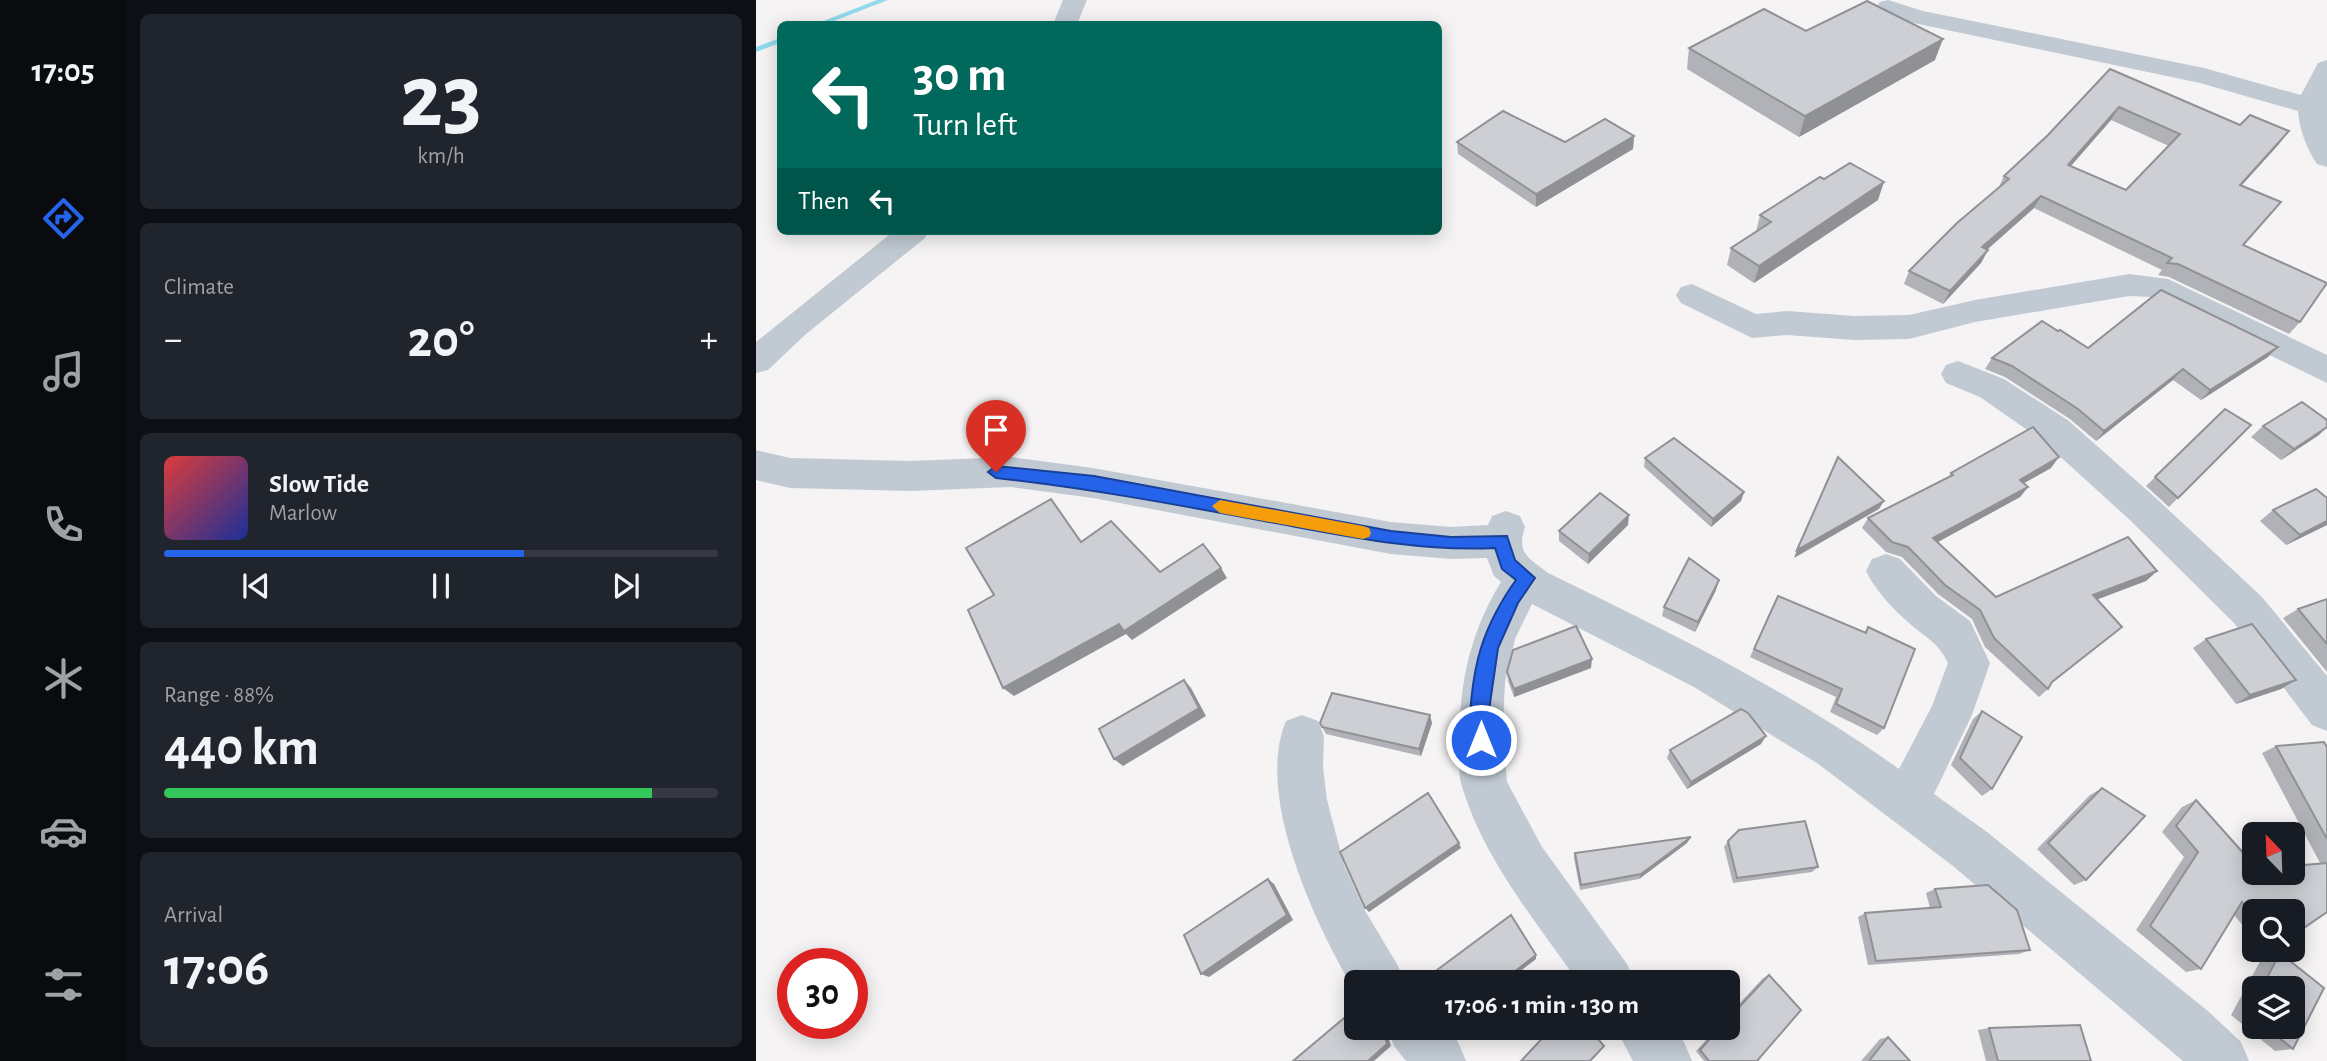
<!DOCTYPE html>
<html lang="en">
<head>
<meta charset="utf-8">
<style>
	body { margin:0; font-family:"Alegreya Sans",sans-serif; background:#20242c; color:#f1f3f6; height:100vh; display:flex; flex-direction:column; font-size:26px; white-space:nowrap }
	* { box-sizing:border-box; margin:0 }
	p { font-size:23px; color:#9ea1a6 }
	.icon { flex:none; width:38px; height:38px; fill:none; stroke:currentColor; stroke-width:2; stroke-linecap:round; stroke-linejoin:round }
	.map { position:relative; flex:1; overflow:hidden }
	.sheet { display:flex; flex-direction:column; gap:14px; padding:14px; background:#0d0f14; width:630px }
	.sheet>* { flex:none }
	.top-card { position:absolute; left:21px; top:21px; width:665px; height:214px; border-radius:10px; box-shadow:0 4px 18px #0003; background:#00695c; color:#fff; overflow:hidden }
	.needle { width:46px; rotate:337deg }
	.controls { position:absolute; left:1486px; top:822px; display:grid; gap:14px }
	.controls a { display:grid; place-items:center; width:63px; height:63px; border-radius:10px; background:#171b24; box-shadow:0 4px 18px #0003; font-size:35px }
	.speed { position:absolute; left:21px; top:948px; display:flex; gap:14px; font-size:35px; font-weight:700; text-align:center }
	.speed>* { display:grid; place-content:center; width:91px; height:91px; border-radius:50%; background:#171b24; box-shadow:0 4px 18px #0003; line-height:1 }
	.speed .limit { border:10px solid #d22; background:#fff; color:#111 }
	.pin { position:absolute; display:grid; place-items:center; width:60px; height:60px; color:#fff; margin:-72px -30px; border-radius:50% 50% 50% 0; rotate:-45deg; box-shadow:0 0 7px #0007 }
	.pin .icon { rotate:45deg }
	.me { position:absolute; width:77px; margin:-38px; rotate:0deg; stroke-linejoin:round; filter:drop-shadow(0 0 5px #0008) }
	.turn { display:flex; align-items:center; gap:24px; height:147px; padding:0 21px; font-size:32px }
	.turn .icon { width:91px; height:91px; stroke-width:2.5 }
	.turn b { display:block; font-size:49px; line-height:60px }
	.then { display:flex; align-items:center; height:66px; padding:0 21px; background:#0003; gap:14px; font-size:26px }
	.big { font-size:52px; font-weight:600; line-height:1.1 }
	.sheet .tile { flex:1; display:flex; flex-direction:column; justify-content:center; gap:10px; min-width:0; padding:0 24px; border-radius:10px; background:#20242c }
	.sheet .dial { align-items:center; gap:0 }
	.dial b { font-size:91px; line-height:1 }
	.song { display:flex; align-items:center; gap:21px }
	.cover { width:84px; height:84px; border-radius:10px; background:linear-gradient(135deg,hsl(0 70% 55%),hsl(230 70% 35%)) }
	.played { height:7px; border-radius:4px; background:linear-gradient(90deg,#2563eb 65%,#363941 65%) }
	.keys { display:flex; justify-content:space-around; direction:ltr }
	.heat { display:flex; justify-content:space-between; align-items:center; font-size:38px; direction:ltr }
	.charge { height:10px; border-radius:5px; background:linear-gradient(90deg,#34c759 88%,#363941 0) }
	.trip { position:absolute; left:588px; top:970px; width:396px; height:70px; border-radius:10px; background:#171b24; box-shadow:0 4px 18px #0003; font-weight:600; line-height:70px; text-align:center }
	main { display:flex; flex:1; min-height:0 }
	.dock { display:flex; flex-direction:column; width:126px; justify-content:space-around; align-items:center; background:#090b0e; color:#9ea1a6 }
	.dock .icon { width:49px; height:49px }
	.dock .current { color:#2563eb }
	.dock b { font-size:32px; color:#f1f3f6 }
	.map>svg:first-child { display:block }
</style>
</head>
<body>
<main>
<nav class="dock">
<b>17:05</b>
<svg class="icon current" aria-label="directions" viewBox="0 0 24 24"><path d="M12 3l9 9-9 9-9-9zM9 14v-3h6M13 9l2 2-2 2"/></svg>
<svg class="icon" aria-label="music" viewBox="0 0 24 24"><path d="M9 18V5l10-2v13"/><circle cx="6" cy="18" r="3"/><circle cx="16" cy="16" r="3"/></svg>
<svg class="icon" aria-label="phone" viewBox="0 0 24 24"><path d="M5 4h4l2 5-3 2q2 4 5 5l2-3 5 2v4C11 20 4 13 5 4z"/></svg>
<svg class="icon" aria-label="climate" viewBox="0 0 24 24"><path d="M12 3v18M4 7l16 10M4 17L20 7"/></svg>
<svg class="icon" aria-label="car" viewBox="0 0 24 24"><path d="M5 17H2v-5l4-1 3-4h7l3 4 3 1v5h-3M9 17h6M6 11h13"/><circle cx="7" cy="17" r="2"/><circle cx="17" cy="17" r="2"/></svg>
<svg class="icon" aria-label="filters" viewBox="0 0 24 24"><path d="M4 7h16M4 17h16"/><circle cx="9" cy="7" r="2"/><circle cx="15" cy="17" r="2"/></svg>
</nav>
<section class="sheet">
<div class="tile dial"><b>23</b><p>km/h</p></div>
<div class="tile"><p>Climate</p>
<div class="heat"><a>−</a><b class="big">20°</b><a>+</a></div>
</div>
<div class="tile">
<div class="song"><i class="cover"></i><div><b>Slow Tide</b><p>Marlow</p></div></div>
<div class="played"></div>
<div class="keys"><svg class="icon" aria-label="previous" viewBox="0 0 24 24"><path d="M18 5L8 12l10 7zM5 5v14"/></svg><svg class="icon" aria-label="pause" viewBox="0 0 24 24"><path d="M8 5v14M16 5v14"/></svg><svg class="icon" aria-label="next" viewBox="0 0 24 24"><path d="M6 5l10 7-10 7zM19 5v14"/></svg></div>
</div>
<div class="tile"><p>Range · 88%</p><b class="big">440 km</b><div class="charge"></div></div>
<div class="tile"><p>Arrival</p><b class="big">17:06</b></div>
</section>
<div class="map">
<svg width="1571" height="1061" viewBox="0 0 1571 1061">
	<rect width="100%" height="100%" fill="#f5f3f3"/>
	<g fill="none" stroke-linecap="round" stroke-linejoin="round">
		<!-- stream -->
		<g fill="#90daee" fill-rule="evenodd">
			<path d="M121 0H132L70 24H60Z"/>
			<path d="M24 38V43L0 52V47Z"/>
		</g>
		<!-- street -->
		<g fill="#c1cad2" fill-rule="evenodd">
			<path d="M307 0H331L321 24H297Z"/>
			<path d="M1132 0 1167 11 1448 68 1545 95 1562 63 1571 60V167L1561 164C1551 149 1543 129 1542 111L1444 83 1153 22 1124 12 1120 7 1124 2Z"/>
			<path d="M138 231H173L169 238 50 334 12 370 0 373V342Z"/>
			<path d="M1373 274 1412 279 1571 355V383L1395 297 1373 296 1219 322 1153 339 1098 340 1031 335 996 338 925 303 920 295 925 287 936 284 1000 314 1031 311 1098 316 1153 315 1219 300Z"/>
			<path d="M1202 361 1248 379 1313 421 1402 500 1506 597 1571 676V731L1556 725 1478 623 1376 522 1287 441 1224 397 1190 383 1185 374 1190 365Z"/>
			<path d="M0 450 34 458 154 461 255 457 337 468 635 522 695 527 732 525 736 516 750 511 764 516 769 527C760 554 773 558 792 573 913 632 1033 690 1143 769L1176 706 1192 663C1182 642 1170 638 1153 623 1137 609 1119 590 1110 571L1116 559 1130 554 1144 559 1180 596 1214 621 1234 663 1216 715 1178 794 1231 832 1453 1012 1485 1042 1493 1061H1427L1197 866 1061 763 938 687 776 604 759 639 749 682 747 727 751 782 786 847 871 964 879 982H822C779 920 726 857 705 783 702 771 704 758 704 746 702 687 714 632 745 582L738 576 731 558 695 559 635 554 337 498 255 487 154 491 34 488 0 480Z"/>
			<path d="M546 715 562 721 568 736 567 767 571 800 588 865 608 909 641 964 649 982H600V993C561 928 498 796 530 721Z"/>
			<path d="M631 1027H690L702 1042 710 1061H650L638 1046Z"/>
			<path d="M859 1027H917L928 1042 936 1061H877Z"/>
		</g>
	</g>
	<!-- wall -->
	<g fill="#b0b2b7" fill-rule="evenodd">
		<path d="M1050 31 1179 60 1043 137 931 69 933 48Z"/>
		<path d="M1354 69 1523 144 1486 185 1488 245 1544 322 1533 334 1413 277 1402 275 1406 270 1278 208 1231 250H1232L1225 263 1187 304 1148 284 1153 271 1242 189 1248 176 1292 135ZM1355 120 1413 146 1370 190 1315 166Z"/>
		<path d="M878 136 877 149 780 207 702 154 701 142H809Z"/>
		<path d="M1122 200 998 283 971 265 975 248 1000 232 1004 215Z"/>
		<path d="M1332 348 1512 357 1445 400 1417 380 1340 441 1314 419 1249 377 1229 369 1236 358Z"/>
		<path d="M1469 409 1495 425 1413 507 1390 486Z"/>
		<path d="M1507 426 1563 435 1525 460 1495 437Z"/>
		<path d="M889 458 988 492 985 501 955 527 888 467Z"/>
		<path d="M1295 468 1268 483 1272 487 1264 497 1182 542 1240 597 1401 571 1390 581 1340 599 1292 689 1283 697 1229 647 1216 619 1182 594 1146 557 1130 552 1106 528 1112 518 1192 478 1195 473Z"/>
		<path d="M1517 510 1571 525 1530 545 1504 521Z"/>
		<path d="M872 525 832 564 803 541V531Z"/>
		<path d="M960 590 939 632 906 616 908 607Z"/>
		<path d="M1022 596 1108 633 1112 627 1128 728 1121 735 1074 712 1080 697 994 657Z"/>
		<path d="M1571 599V672L1527 618 1542 609Z"/>
		<path d="M1450 639 1540 680 1525 689 1480 704 1437 648Z"/>
		<path d="M835 668 758 697 752 681 751 672Z"/>
		<path d="M1226 711 1236 789 1226 796 1195 765 1217 719Z"/>
		<path d="M676 723 665 756 570 734 566 727Z"/>
		<path d="M1005 744 931 789 911 758 914 750Z"/>
		<path d="M1520 746 1571 747V912H1498V939L1478 915 1445 969 1430 972 1380 930 1428 857 1406 832 1426 807 1440 800 1498 873 1564 863 1506 753Z"/>
		<path d="M1346 788 1330 880 1318 885 1281 849 1334 795Z"/>
		<path d="M972 841 1062 867 1056 872 977 883 968 847Z"/>
		<path d="M931 843 883 879 824 890 818 858 819 853Z"/>
		<path d="M1179 889 1274 950 1263 954 1112 965 1102 917 1109 913 1174 908 1170 893Z"/>
		<path d="M1524 953 1568 988 1537 1049 1519 1051 1475 1015 1507 956ZM1498 989H1536V1027H1498Z"/>
		<path d="M1013 975 1001 1061H948L940 1051 962 1027H971V1017L1007 978Z"/>
		<path d="M1233 1028 1335 1061H1230L1222 1030Z"/>
		<path d="M1132 1037 1154 1061H1105L1124 1039Z"/>
	</g>
	<!-- shaded-wall -->
	<g fill="#909195">
		<path d="M1187 39 1179 60 1043 137 1049 116Z"/>
		<path d="M1363 107 1355 120 1305 177 1312 165Z"/>
		<path d="M1533 131 1523 144 1475 197 1484 185Z"/>
		<path d="M878 136 877 149 780 207V194Z"/>
		<path d="M1128 182 1122 200 998 283 1003 266Z"/>
		<path d="M1285 196 1278 208 1219 260 1226 247Z"/>
		<path d="M1232 250 1225 263 1187 304 1194 291Z"/>
		<path d="M1522 347 1512 357 1445 400 1454 390Z"/>
		<path d="M1427 369 1417 380 1340 441 1348 431Z"/>
		<path d="M1571 427 1563 435 1525 460 1538 449Z"/>
		<path d="M1303 457 1295 468 1256 490 1264 480Z"/>
		<path d="M1272 487 1264 497 1171 548 1177 538Z"/>
		<path d="M988 492 985 501 955 527 957 519Z"/>
		<path d="M1128 501 1123 509 1038 558 1041 550Z"/>
		<path d="M873 515 872 525 832 564 833 554Z"/>
		<path d="M1571 521V525L1530 545 1544 535Z"/>
		<path d="M465 568 471 578 376 640 370 634 258 696 247 688Z"/>
		<path d="M1401 571 1390 581 1327 605 1337 595Z"/>
		<path d="M963 580 960 590 939 632 942 622Z"/>
		<path d="M836 659 835 668 758 697V689Z"/>
		<path d="M428 680 435 688 450 716 367 766 358 759Z"/>
		<path d="M1540 680 1525 689 1480 704 1494 695Z"/>
		<path d="M674 715 676 723 665 756 663 749Z"/>
		<path d="M1010 736 1005 744 931 789 935 782Z"/>
		<path d="M935 837 931 843 883 879 885 874Z"/>
		<path d="M703 843 705 848 613 912 609 908Z"/>
		<path d="M512 879 518 884 537 920 453 977 445 974Z"/>
		<path d="M780 955V959L750 982H745Z"/>
		<path d="M626 1027H629L635 1046 618 1061H612Z"/>
	</g>
	<!-- building -->
	<g fill="#cdcfd5" stroke="#909195" stroke-width="2" fill-rule="evenodd">
		<path d="M1111 1 1187 39 1049 116 933 48 1008 9 1050 31Z"/>
		<path d="M1354 69 1484 125 1494 115 1533 131 1484 185 1525 202 1487 245 1571 283 1544 322 1422 264 1411 263 1416 258 1285 196 1226 247 1232 250 1194 291 1153 271 1201 223 1253 179 1248 176 1292 135ZM1363 107 1424 134 1370 190 1312 165Z"/>
		<path d="M747 111 809 142 849 119 878 136 780 194 701 142Z"/>
		<path d="M1094 163 1128 182 1003 266 975 248 1015 222 1004 215 1064 177 1068 179Z"/>
		<path d="M1405 290 1522 347 1454 390 1427 369 1348 431 1322 409 1256 366 1236 358 1286 321 1302 331 1304 330 1332 348Z"/>
		<path d="M1546 402 1571 420V427L1538 449 1507 426Z"/>
		<path d="M1469 409 1495 425 1422 498 1399 477Z"/>
		<path d="M1277 427 1303 457 1264 480 1272 487 1177 538 1240 597 1372 537 1401 571 1337 595 1366 627 1296 682 1292 689 1238 638 1224 610 1189 585 1152 547 1136 542 1112 518 1197 475 1195 473Z"/>
		<path d="M918 438 988 492 957 519 889 458Z"/>
		<path d="M1082 457 1128 501 1041 550Z"/>
		<path d="M1560 489 1571 498V521L1544 535 1517 510Z"/>
		<path d="M844 493 873 515 833 554 803 531Z"/>
		<path d="M295 499 325 542 355 521 404 572 447 544 465 568 368 631 363 624 247 688 212 610 238 595 210 548Z"/>
		<path d="M933 558 963 580 942 622 908 607Z"/>
		<path d="M1022 596 1110 633 1112 627 1159 649 1128 728 1080 704 1086 689 998 649Z"/>
		<path d="M1571 599V644L1542 609Z"/>
		<path d="M1496 624 1540 680 1494 695 1450 639Z"/>
		<path d="M820 626 836 659 758 689 751 672 757 650Z"/>
		<path d="M428 680 443 708 358 759 343 729Z"/>
		<path d="M576 693 674 715 663 749 566 727 564 723Z"/>
		<path d="M985 709 992 713 1010 736 935 782 914 750Z"/>
		<path d="M1226 711 1266 737 1236 789 1204 758Z"/>
		<path d="M1568 742 1571 747V839L1520 746Z"/>
		<path d="M1346 788 1389 816 1330 880 1292 843Z"/>
		<path d="M672 793 703 843 609 908 584 852Z"/>
		<path d="M1440 800 1498 865V873H1536V866L1571 863V912L1536 936V912H1498V917L1486 902 1445 969 1394 926 1442 852 1420 826Z"/>
		<path d="M1049 821 1062 867 981 878 972 841 983 830Z"/>
		<path d="M935 837 885 874 825 885 819 853Z"/>
		<path d="M512 879 531 915 445 974 428 935Z"/>
		<path d="M1232 885 1261 910 1274 950 1120 961 1109 913 1185 907 1179 889Z"/>
		<path d="M755 915 780 955 745 982H687L681 970Z"/>
		<path d="M1524 953 1568 988 1537 1049 1510 1027H1536V989H1505Z"/>
		<path d="M1013 975 1045 1010 1001 1061H953L944 1050 964 1027H971V1020Z"/>
		<path d="M1498 1002V1017L1492 1012Z"/>
		<path d="M600 1008V1027H626L631 1044 612 1061H537Z"/>
		<path d="M1324 1025 1335 1061H1242L1233 1028Z"/>
		<path d="M797 1027H832L848 1046 834 1061H765Z"/>
		<path d="M1132 1037 1154 1061H1113Z"/>
	</g>
	<!-- route -->
	<path fill="#2563eb" stroke="#184099" stroke-width="2" d="M240 466 338 476 635 531 695 537 751 536 759 560 779 578 762 603 742 648 732 717 734 740 731 746 725 748 718 746C709 725 718 670 725 648 732 625 746 599 760 580L746 569 739 548C660 552 585 535 508 521 418 504 330 488 240 478L232 472Z"/>
	<!-- slow -->
	<path fill="#f59e0b" d="M464 500 607 526 613 528 615 533 613 537 607 539 464 513 456 506Z"/>
</svg>
<div class="controls">
<a><svg class="needle" viewBox="-14 -14 28 28"><path d="M0-13l5 13h-10z" fill="#e53935"/><path d="M0 13l5-13h-10z" fill="#9ea1a6"/></svg></a>
<a><svg class="icon" aria-label="search" viewBox="0 0 24 24"><circle cx="10" cy="10" r="6"/><path d="M15 15l6 6"/></svg></a>
<a><svg class="icon" aria-label="layers" viewBox="0 0 24 24"><path d="M12 4l9 5-9 5-9-5zM3 14l9 5 9-5"/></svg></a>
</div>
<div class="speed"><div class="limit">30</div></div>
<div class="pin" style="left:240px;top:472px;background:#d93025"><svg class="icon" aria-label="arrive" viewBox="0 0 24 24"><path d="M6 21V4h12l-3 4 3 4H6"/></svg></div>
<svg class="me" style="left:725px;top:740px" viewBox="-20 -20 40 40"><circle r="17" fill="#2563eb" stroke="#fff" stroke-width="3"/><path d="M0-11L8 9 0 5-8 9z" fill="#fff"/></svg>
<div class="trip">17:06 · 1 min · 130 m</div>
<div class="top-card">
<div class="turn"><svg class="icon" aria-label="left" viewBox="0 0 24 24"><path d="M17 20v-9H6M10 6l-5 5 5 5"/></svg><div><b>30 m</b>Turn left</div></div>
<div class="then">Then<svg class="icon" aria-label="left" viewBox="0 0 24 24"><path d="M17 20v-9H6M10 6l-5 5 5 5"/></svg></div>
</div>
</div>
</main>
</body>
</html>
